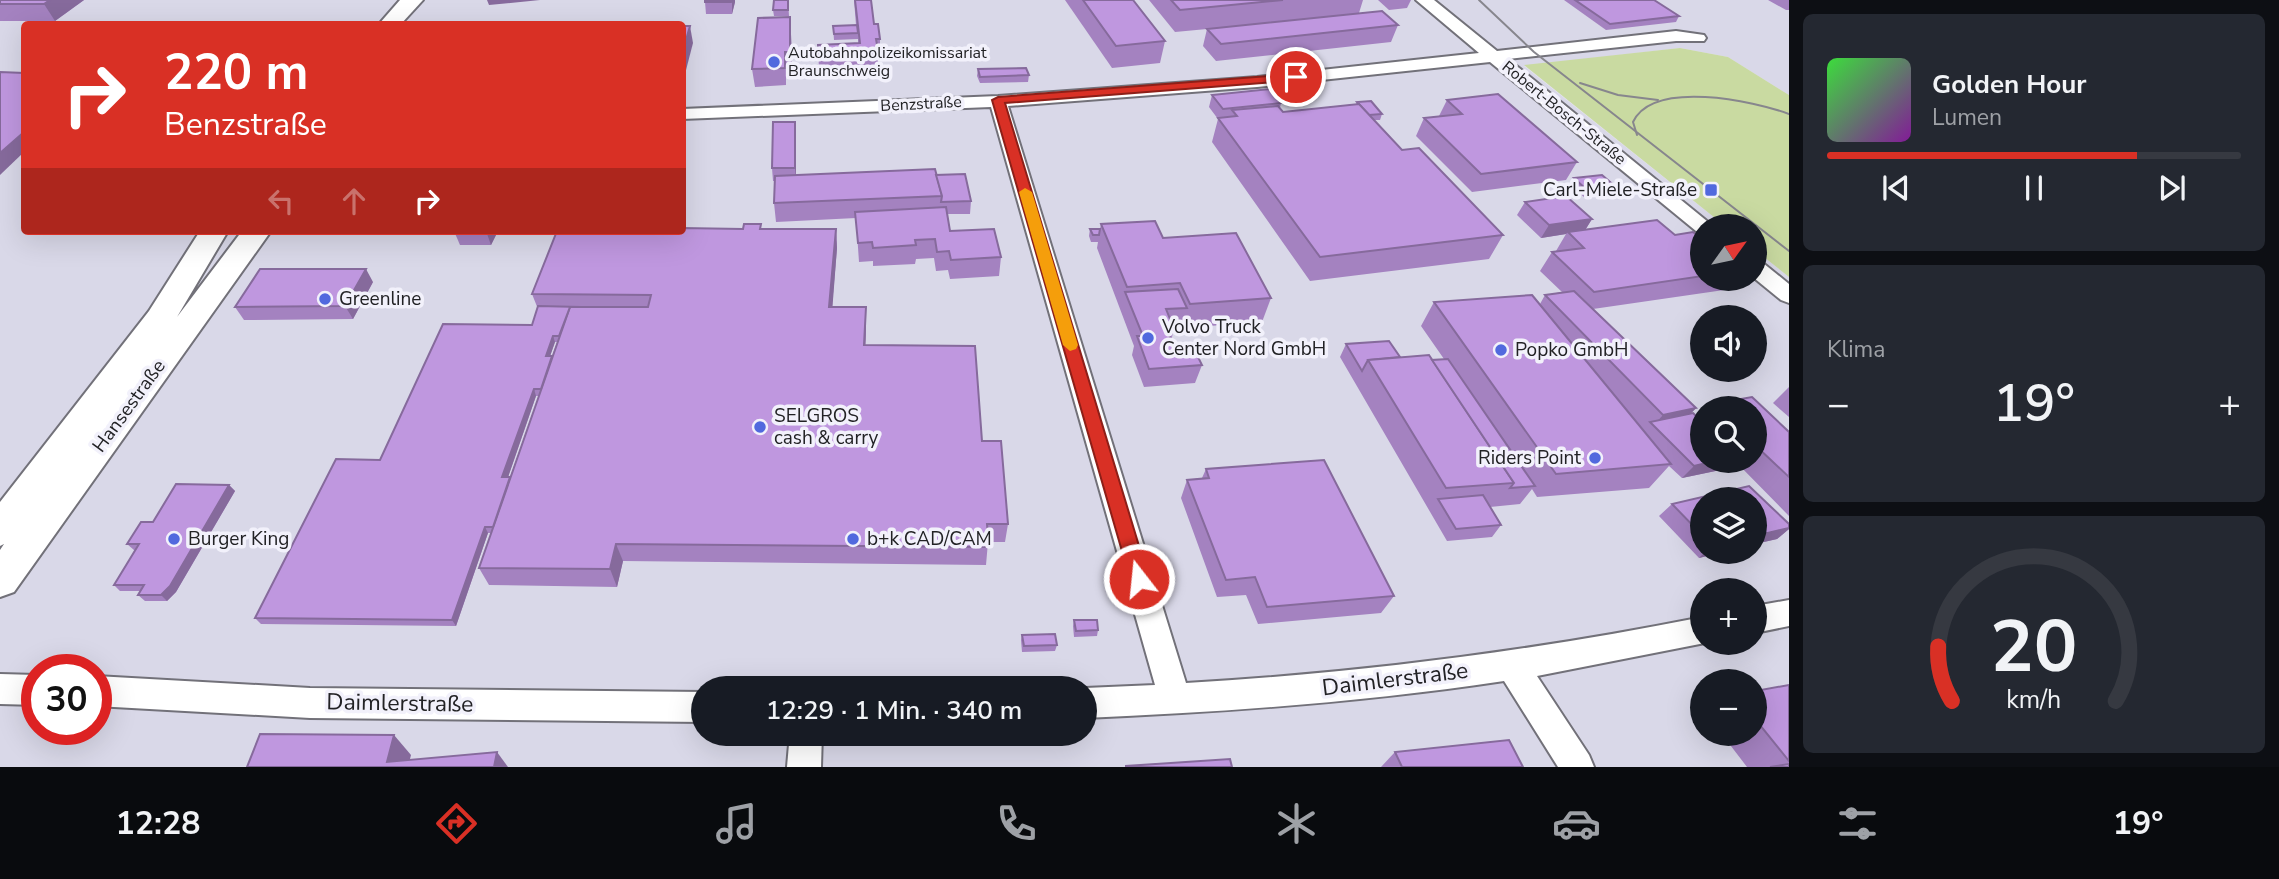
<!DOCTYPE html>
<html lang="de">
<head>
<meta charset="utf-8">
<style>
	body { margin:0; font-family:"Nunito Sans",sans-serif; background:#242831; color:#f1f3f6; height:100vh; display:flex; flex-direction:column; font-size:26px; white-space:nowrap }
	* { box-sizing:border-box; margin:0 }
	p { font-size:23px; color:#9ea1a6 }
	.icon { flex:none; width:38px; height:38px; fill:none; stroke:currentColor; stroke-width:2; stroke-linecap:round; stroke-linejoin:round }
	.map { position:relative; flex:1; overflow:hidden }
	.drawer { display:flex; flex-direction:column; gap:14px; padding:14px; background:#0d0f14; width:490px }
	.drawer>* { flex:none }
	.guide { position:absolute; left:21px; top:21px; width:665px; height:214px; border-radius:7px; box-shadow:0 7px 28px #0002; background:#d93025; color:#fff; overflow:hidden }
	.needle { width:46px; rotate:57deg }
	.tools { position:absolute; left:1690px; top:214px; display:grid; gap:14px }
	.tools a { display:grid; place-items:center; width:77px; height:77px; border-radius:50%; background:#171b24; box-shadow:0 7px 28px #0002; font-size:35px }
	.speed { position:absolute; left:21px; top:654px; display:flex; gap:14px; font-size:35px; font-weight:700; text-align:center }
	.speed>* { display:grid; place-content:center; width:91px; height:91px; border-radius:50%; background:#171b24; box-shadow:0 7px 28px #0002; line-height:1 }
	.speed .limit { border:10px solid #d22; background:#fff; color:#111 }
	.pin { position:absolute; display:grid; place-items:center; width:60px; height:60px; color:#fff; margin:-30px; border:4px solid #fff; border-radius:50%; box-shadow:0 2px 7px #0007 }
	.me { position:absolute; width:77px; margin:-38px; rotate:344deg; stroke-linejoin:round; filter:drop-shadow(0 0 5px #0008) }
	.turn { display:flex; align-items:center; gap:24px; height:147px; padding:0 28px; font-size:32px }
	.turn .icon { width:91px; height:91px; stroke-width:2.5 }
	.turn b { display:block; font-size:49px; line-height:60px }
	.lanes { display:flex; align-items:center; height:66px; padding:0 28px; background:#0003; justify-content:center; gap:35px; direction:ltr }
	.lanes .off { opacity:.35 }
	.big { font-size:52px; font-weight:600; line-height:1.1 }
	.drawer .tile { flex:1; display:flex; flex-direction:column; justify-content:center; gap:10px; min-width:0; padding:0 24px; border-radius:10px; background:#242831 }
	.drawer .dial { align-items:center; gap:0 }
	.dial svg { height:182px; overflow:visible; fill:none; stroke:#363941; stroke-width:7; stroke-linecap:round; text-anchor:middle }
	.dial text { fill:#f1f3f6; stroke:none }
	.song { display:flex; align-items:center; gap:21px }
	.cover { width:84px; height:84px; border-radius:10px; background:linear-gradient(135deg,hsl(120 70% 55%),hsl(290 70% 35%)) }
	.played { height:7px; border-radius:4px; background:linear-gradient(90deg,#d93025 75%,#363941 75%) }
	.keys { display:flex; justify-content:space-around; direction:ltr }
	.heat { display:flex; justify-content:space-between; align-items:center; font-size:38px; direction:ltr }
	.trip { position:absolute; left:691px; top:676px; width:406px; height:70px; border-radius:35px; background:#171b24; box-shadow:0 7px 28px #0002; font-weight:600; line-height:70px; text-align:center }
	.menu { display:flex; height:112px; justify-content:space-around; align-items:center; background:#090b0e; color:#9ea1a6 }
	.menu .icon { width:49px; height:49px }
	.menu .on { color:#d93025 }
	.menu b { font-size:32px; color:#f1f3f6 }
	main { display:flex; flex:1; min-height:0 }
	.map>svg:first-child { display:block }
</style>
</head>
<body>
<main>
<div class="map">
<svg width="1789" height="767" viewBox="0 0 1789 767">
	<rect width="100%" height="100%" fill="#e5e4ee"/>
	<!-- built -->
	<path fill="#d9d8e8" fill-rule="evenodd" d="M0 0H1789V95L1728 57 1680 48 1524 66 1725 226H1703V278H1755V250L1789 277V767H0ZM24 24H682V231H24ZM1703 317H1755V369H1703ZM1703 408H1755V460H1703ZM1703 499H1755V551H1703ZM1703 590H1755V642H1703ZM37 670H96V730H37ZM1703 681H1755V733H1703ZM704 688H1085V733H704Z"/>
	<!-- green -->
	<path fill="#c9daa1" d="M1680 48 1728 57 1789 95V277L1755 250V226H1725L1524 65Z"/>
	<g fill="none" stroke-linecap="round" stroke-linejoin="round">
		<defs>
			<g id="street">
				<path d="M1416 0H1434L1497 51 1676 31 1704 35 1706 38 1704 41H1676L1508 59 1713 226H1703V232L1696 231 1490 62 1257 87 1008 106 1186 683C1360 673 1532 651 1703 617V642H1710L1537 676 1589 755 1594 767H1558L1504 681C1365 702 1225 712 1085 718V688L1155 685 991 107 682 119V109L998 96 1257 77 1479 53Z"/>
				<path d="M1755 261 1763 263 1789 284V303L1781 300 1754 278Z"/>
				<path d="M1789 600V626L1755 633V606Z"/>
				<path d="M0 674 37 675V705L0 704Z"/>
				<path d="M96 676 310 688 704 692V722L310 718 96 706Z"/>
				<path d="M790 733H822L821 767H787Z"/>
			</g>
			<g id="secondary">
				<path d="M400 0H423L401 24H379Z"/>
				<path d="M200 231H228L177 317 242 231H271L14 592 0 597V550L4 544 0 546V502L149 311Z"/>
			</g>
		</defs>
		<!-- street casing -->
		<use href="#street" stroke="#727179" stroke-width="4"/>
		<!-- secondary casing -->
		<use href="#secondary" stroke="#727179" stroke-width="4"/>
		<!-- street -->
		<use href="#street" fill="#fff" fill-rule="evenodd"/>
		<!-- secondary -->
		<use href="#secondary" fill="#fff" fill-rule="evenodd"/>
		<!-- tram -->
		<g stroke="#87868d" stroke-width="2">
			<path d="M1479 0 1534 52 1789 251"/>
			<path d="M1580 83 1618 95 1658 100"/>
			<path d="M1637 135 1633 122C1653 79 1754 101 1789 114"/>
		</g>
	</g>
	<!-- wall -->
	<g fill="#a482c0" fill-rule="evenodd">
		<path d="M0 0H84L55 21H0Z"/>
		<path d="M788 0 789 16H774L773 10Z"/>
		<path d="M854 0H871L874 24 880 39V56H878V68L819 70 818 45 858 43V39L834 40 833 26 856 25Z"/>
		<path d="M1065 0H1133L1165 41 1160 63 1112 68Z"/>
		<path d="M1149 0H1363L1359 13 1398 25 1391 42 1216 61 1203 46 1207 29 1175 32Z"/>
		<path d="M1378 0H1411L1407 8 1389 10Z"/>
		<path d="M1564 0H1654L1679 16 1676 22 1606 30Z"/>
		<path d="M1768 0H1789V10H1786Z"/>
		<path d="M705 2H735L732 14H706Z"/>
		<path d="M791 34 792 69 786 70V85L755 87 752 69Z"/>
		<path d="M978 69 1029 75 1028 82 980 83 977 76Z"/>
		<path d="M1212 95 1281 103 1280 108 1283 112 1356 104 1357 102 1382 114 1380 120H1374L1402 150 1503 235 1489 259 1310 281 1212 142 1218 119 1209 107Z"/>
		<path d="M1447 100 1577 162 1566 180 1472 192 1416 136 1424 118 1439 116Z"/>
		<path d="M795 122 796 175H936L971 201 970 214H947L950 231 1001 257 999 276 950 279 948 270 936 271 934 258 916 259 915 264 873 266V261L859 262 856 218 776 222 774 203V181H773L772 168Z"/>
		<path d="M1574 178 1616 187 1612 193 1584 197 1570 185Z"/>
		<path d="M1566 196 1592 219 1585 230 1657 220 1675 235 1693 232 1703 240V278H1734L1724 290 1593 309 1696 408 1690 414 1693 413 1699 419 1703 415V460H1755V408H1709L1713 404 1752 397 1789 432V516L1734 460 1725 469 1682 478 1669 466 1649 488 1537 497 1532 489 1520 504 1490 507 1501 525 1492 537 1447 541 1340 357 1346 344 1389 341 1400 357 1429 355 1432 360 1444 359 1421 326 1434 302 1532 295 1540 304 1545 295 1562 292 1540 271 1552 252 1556 251 1566 234 1541 238 1517 215 1525 202Z"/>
		<path d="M761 224V229H836L837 248 832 307 866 326 865 345 982 441 1008 524 1005 542H988L986 565 623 561 617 587 489 585 479 568 491 533H488L456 626 261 624 255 618 380 460 532 325 538 309 532 294 743 229ZM555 342H557L552 356H550ZM536 396H539L510 477H508Z"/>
		<path d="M1101 224 1163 238 1271 298 1262 322 1183 328 1182 326 1173 327 1174 329 1171 341 1176 352 1202 365 1195 383 1144 387 1132 355 1134 346 1097 248 1098 242H1091L1089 236 1090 229H1100Z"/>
		<path d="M454 231H498L491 245H460Z"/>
		<path d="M373 282 353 319 244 320 235 307Z"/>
		<path d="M1789 387V417L1773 403Z"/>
		<path d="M1206 469 1394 596 1381 613 1258 624 1246 595 1217 597 1181 498 1187 480 1202 478Z"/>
		<path d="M229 485 235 491 176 592 167 601H145L138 595 141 591H120L114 585 135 550H134L127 544 153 522Z"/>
		<path d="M1749 486 1789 524V529L1777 539 1755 544V499H1703V551H1727L1699 558 1659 516 1672 504Z"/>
		<path d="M1074 620 1098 630 1097 636 1074 637 1073 626Z"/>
		<path d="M1022 635 1057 645 1055 651 1022 652 1021 640Z"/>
		<path d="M1789 685V767H1747L1721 733H1755V691Z"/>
		<path d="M1395 752 1523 767H1381Z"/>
	</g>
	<!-- shaded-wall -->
	<g fill="#866a9c">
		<path d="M50 0H84L55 21 44 4Z"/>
		<path d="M487 0H540L489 5Z"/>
		<path d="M732 0H735V2L732 14Z"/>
		<path d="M790 17 791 34 792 69 790 52Z"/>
		<path d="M690 26 693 43 685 74 682 54Z"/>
		<path d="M795 122 796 134V180L795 168Z"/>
		<path d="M24 131V152L0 175V153Z"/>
		<path d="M1592 219 1584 232H1568L1566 234 1541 238 1549 225Z"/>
		<path d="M836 229 837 248 831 326 829 307Z"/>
		<path d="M486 231H498L491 245Z"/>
		<path d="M366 269 373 282 353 319 345 306Z"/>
		<path d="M866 307V326L865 364 864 345Z"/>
		<path d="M553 336 555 342 548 362 546 356Z"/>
		<path d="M534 389 536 396 506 483 502 477Z"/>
		<path d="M1696 408 1679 426H1653L1663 415Z"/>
		<path d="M1719 460H1734L1725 469 1682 478 1694 466Z"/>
		<path d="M229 485 235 491 176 592 167 601 161 595Z"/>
		<path d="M485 527 488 533 456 626 452 620Z"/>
		<path d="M1789 528V529L1777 539 1755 544V536Z"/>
		<path d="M616 544 623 561 617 587 610 569Z"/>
		<path d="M1706 551H1727L1699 558Z"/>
		<path d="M394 735 411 755 408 767 387 762Z"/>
		<path d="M497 752 508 767H494Z"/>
	</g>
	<!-- building -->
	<g fill="#bf97df" stroke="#866a9c" stroke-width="2">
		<path d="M0 0H50L44 4H0Z"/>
		<path d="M705 0H732L731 2H705Z"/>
		<path d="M774 0H788V10H773Z"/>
		<path d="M855 0H871L874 24H878L880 39H876L878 50 818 53V45L860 43Z"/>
		<path d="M1083 0H1133L1165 41 1116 46Z"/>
		<path d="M1171 0H1283L1180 10Z"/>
		<path d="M1575 0H1654L1679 16 1610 24Z"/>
		<path d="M1382 11 1398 25 1221 44 1207 29Z"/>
		<path d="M790 17V52H785V68L752 69 758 18Z"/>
		<path d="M450 22 619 24H448Z"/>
		<path d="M857 25 858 33 834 34 833 26Z"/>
		<path d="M682 26H690L682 54Z"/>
		<path d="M1026 68 1029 75 980 77 978 69Z"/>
		<path d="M0 72 24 73V132L0 153Z"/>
		<path d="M1270 89 1281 103 1223 109 1212 95Z"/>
		<path d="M1498 94 1577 162 1481 174 1424 118 1462 114 1447 100Z"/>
		<path d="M1371 101 1382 114 1369 115 1357 102Z"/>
		<path d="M1359 104 1402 150 1419 148 1503 235 1320 257 1218 118 1237 116 1232 110 1278 106 1283 112Z"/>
		<path d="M773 122H795V168H772Z"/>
		<path d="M935 169 942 196 774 203 775 176Z"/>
		<path d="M965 174 971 201 941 202 942 196 936 175Z"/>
		<path d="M1602 175 1616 187 1588 191 1574 178Z"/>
		<path d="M1566 196 1592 219 1549 225 1525 202Z"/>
		<path d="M946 207 950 231 994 229 1001 257 951 260 949 251 937 252 935 239 915 240 916 245 873 248 872 242 858 243 855 212Z"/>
		<path d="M1657 220 1675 235 1693 232 1703 240V276L1594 292 1552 252 1584 248 1568 232Z"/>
		<path d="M1155 221 1163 238 1236 233 1271 298 1190 304 1180 283 1127 287 1101 224Z"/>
		<path d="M744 224H761L760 229H836L829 307H866L864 345 975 346 982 441H1001L1008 524H987L989 547 616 544 610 569 479 568 570 307H648L651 295 532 294 557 231H682V228L743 229Z"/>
		<path d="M1090 229H1100L1099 235H1093Z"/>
		<path d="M260 269H366L345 306 235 307Z"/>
		<path d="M1178 289 1187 308 1166 309 1174 329 1167 330 1176 352 1195 351 1202 365 1149 369 1137 336H1143L1125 292Z"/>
		<path d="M1574 291 1696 408 1663 415 1545 295Z"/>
		<path d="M1532 295 1671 464 1556 474 1434 302Z"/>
		<path d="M538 306 581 307H570L559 336H553L546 356H552L541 389H534L502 477H510L493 527H485L452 620 255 618 336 459 380 460 443 324 532 325Z"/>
		<path d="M1389 341 1400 357 1368 360 1362 371 1346 344Z"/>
		<path d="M1429 355 1514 483 1446 488 1368 360Z"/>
		<path d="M1448 359 1535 486 1510 488 1514 483 1432 360Z"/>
		<path d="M1752 397 1789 432V477L1755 445V408H1717L1713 404Z"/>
		<path d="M1693 413 1703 423V460H1719L1694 466 1650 422Z"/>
		<path d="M1324 460 1394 596 1267 607 1255 577 1226 580 1187 480 1209 478 1206 469Z"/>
		<path d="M176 484 229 485 170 586 161 595H138L144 585H114L139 544H127L141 522H153Z"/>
		<path d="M1749 486 1789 524V528L1755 536V499H1703V536L1672 504Z"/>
		<path d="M1483 495 1501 525 1456 529 1438 499Z"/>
		<path d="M1074 620H1097L1098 630 1076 631Z"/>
		<path d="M1055 634 1057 645 1024 646 1022 635Z"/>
		<path d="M1789 685V761L1755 719V691Z"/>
		<path d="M260 734 394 735 387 762 497 752 494 767H247Z"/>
		<path d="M1509 740 1523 767H1402L1395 752Z"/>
		<path d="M1230 759 1232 767H1126V766Z"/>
		<path d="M1789 764V767H1770Z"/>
	</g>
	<!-- route -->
	<path fill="#d93025" stroke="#8d1f18" stroke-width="2" d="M1296 74 1300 75V80L1005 103 1149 579 1146 585 1139 587 1132 585 1130 579 992 100 998 97Z"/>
	<!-- slow -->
	<path fill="#f59e0b" d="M1025 188 1032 192 1078 345 1076 349 1070 351 1063 345 1019 192Z"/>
	<!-- markers -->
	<g fill="#5169de" stroke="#f2f1fb" stroke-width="2.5">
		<circle cx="774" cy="62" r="7"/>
		<rect x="1704" y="183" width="14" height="14" rx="3.5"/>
		<circle cx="325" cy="299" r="7"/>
		<circle cx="1148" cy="338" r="7"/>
		<circle cx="1501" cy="350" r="7"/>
		<circle cx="760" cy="427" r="7"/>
		<circle cx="1595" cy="458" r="7"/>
		<circle cx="174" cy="539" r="7"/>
		<circle cx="853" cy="539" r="7"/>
	</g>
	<g text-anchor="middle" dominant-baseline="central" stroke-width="7" stroke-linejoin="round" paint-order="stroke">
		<!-- far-poi labels -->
		<g font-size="16" fill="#222225" stroke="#f2f1fb" text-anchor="start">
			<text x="788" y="53">Autobahnpolizeikomissariat<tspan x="788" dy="18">Braunschweig</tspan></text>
		</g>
		<!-- far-street labels -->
		<g font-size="16" fill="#222225" stroke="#f2f1fb">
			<text transform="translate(921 104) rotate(-3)">Benzstraße</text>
			<text transform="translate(1564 113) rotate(39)">Robert-Bosch-Straße</text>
		</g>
		<!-- poi labels -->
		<g font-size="19" fill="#222225" stroke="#f2f1fb" text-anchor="start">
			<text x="1697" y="190" text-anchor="end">Carl-Miele-Straße</text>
			<text x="339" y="299">Greenline</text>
			<text x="1162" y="327">Volvo Truck<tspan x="1162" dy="22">Center Nord GmbH</tspan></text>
			<text x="1515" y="350">Popko GmbH</text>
			<text x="774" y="416">SELGROS<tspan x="774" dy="22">cash &amp; carry</tspan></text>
			<text x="1581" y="458" text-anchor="end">Riders Point</text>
			<text x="188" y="539">Burger King</text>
			<text x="867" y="539">b+k CAD/CAM</text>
		</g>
		<!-- street labels -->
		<g font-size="19" fill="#222225" stroke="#f2f1fb">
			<text transform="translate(129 406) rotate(-54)">Hansestraße</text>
		</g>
		<!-- near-street labels -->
		<g font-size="23" fill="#222225" stroke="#f2f1fb">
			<text transform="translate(1395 679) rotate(-7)">Daimlerstraße</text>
			<text transform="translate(400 703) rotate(1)">Daimlerstraße</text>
		</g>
	</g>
</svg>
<div class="tools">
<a><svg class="needle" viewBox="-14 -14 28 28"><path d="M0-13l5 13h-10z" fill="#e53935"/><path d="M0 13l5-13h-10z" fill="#9ea1a6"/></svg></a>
<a><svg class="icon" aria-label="sound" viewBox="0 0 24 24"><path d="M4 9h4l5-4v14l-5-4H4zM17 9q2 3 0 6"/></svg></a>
<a><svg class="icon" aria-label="search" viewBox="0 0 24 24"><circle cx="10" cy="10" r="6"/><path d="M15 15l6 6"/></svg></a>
<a><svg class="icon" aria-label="layers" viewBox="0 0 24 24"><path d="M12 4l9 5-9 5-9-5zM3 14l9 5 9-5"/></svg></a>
<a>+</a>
<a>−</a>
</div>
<div class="speed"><div class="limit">30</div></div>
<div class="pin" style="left:1296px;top:77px;background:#d93025"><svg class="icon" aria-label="arrive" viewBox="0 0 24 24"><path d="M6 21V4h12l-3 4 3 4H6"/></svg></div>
<svg class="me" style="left:1139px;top:579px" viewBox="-20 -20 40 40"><circle r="17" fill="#d93025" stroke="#fff" stroke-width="3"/><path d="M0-11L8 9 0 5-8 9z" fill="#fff"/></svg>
<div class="trip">12:29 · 1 Min. · 340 m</div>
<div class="guide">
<div class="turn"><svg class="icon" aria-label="right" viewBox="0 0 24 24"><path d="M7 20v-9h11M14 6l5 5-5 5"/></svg><div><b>220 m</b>Benzstraße</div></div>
<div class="lanes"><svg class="icon off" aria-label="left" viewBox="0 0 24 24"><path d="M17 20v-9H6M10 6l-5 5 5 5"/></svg><svg class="icon off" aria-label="ahead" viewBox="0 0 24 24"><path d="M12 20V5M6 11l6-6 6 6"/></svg><svg class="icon" aria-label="right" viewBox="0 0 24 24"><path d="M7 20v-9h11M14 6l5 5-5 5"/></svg></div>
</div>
</div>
<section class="drawer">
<div class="tile">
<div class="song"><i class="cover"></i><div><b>Golden Hour</b><p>Lumen</p></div></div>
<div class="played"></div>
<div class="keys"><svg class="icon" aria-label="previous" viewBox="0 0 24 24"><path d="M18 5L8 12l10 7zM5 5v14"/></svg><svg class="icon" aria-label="pause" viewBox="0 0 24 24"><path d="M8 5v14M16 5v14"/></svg><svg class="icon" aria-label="next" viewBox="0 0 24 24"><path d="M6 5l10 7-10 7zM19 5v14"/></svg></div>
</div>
<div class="tile"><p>Klima</p>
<div class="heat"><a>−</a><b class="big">19°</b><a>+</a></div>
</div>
<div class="tile dial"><svg viewBox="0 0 100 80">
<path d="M14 69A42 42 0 1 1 86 69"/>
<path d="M14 69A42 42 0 0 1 8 45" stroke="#d93025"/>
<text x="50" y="56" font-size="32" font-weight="700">20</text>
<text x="50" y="72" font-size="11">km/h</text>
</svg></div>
</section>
</main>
<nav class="menu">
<b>12:28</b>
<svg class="icon on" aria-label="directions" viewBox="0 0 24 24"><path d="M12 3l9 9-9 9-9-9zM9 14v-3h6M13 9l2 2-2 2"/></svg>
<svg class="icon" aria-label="music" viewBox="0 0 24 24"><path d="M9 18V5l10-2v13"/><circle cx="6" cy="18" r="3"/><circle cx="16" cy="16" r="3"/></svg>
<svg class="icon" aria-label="phone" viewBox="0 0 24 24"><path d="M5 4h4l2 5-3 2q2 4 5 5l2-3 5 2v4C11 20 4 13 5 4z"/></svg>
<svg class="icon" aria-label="climate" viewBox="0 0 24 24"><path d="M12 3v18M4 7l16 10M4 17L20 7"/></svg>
<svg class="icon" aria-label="car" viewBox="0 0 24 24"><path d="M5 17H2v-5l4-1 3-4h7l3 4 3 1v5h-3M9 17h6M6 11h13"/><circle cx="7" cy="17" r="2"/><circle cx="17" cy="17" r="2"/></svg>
<svg class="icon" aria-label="filters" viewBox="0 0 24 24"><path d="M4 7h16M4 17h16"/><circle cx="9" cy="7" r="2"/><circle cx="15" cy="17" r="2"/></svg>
<b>19°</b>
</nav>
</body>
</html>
